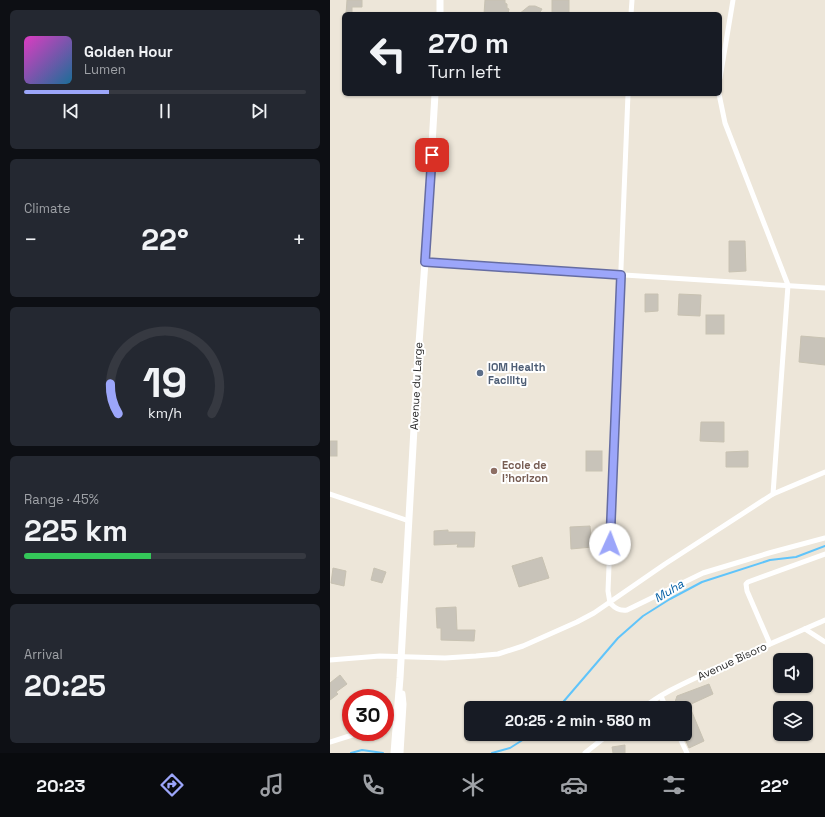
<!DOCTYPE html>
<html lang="en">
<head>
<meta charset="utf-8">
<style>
	body { margin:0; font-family:"Space Grotesk",sans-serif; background:#242831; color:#f1f3f6; height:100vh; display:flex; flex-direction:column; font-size:15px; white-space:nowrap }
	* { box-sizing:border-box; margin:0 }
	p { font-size:13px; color:#9ea1a6 }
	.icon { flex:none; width:22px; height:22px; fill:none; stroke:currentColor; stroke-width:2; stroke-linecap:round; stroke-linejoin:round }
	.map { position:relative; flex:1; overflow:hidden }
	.side { display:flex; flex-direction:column; gap:10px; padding:10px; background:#0d0f14; width:330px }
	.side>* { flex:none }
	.top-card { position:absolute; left:12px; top:12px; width:380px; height:84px; border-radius:6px; box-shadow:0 1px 3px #0004; background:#171b24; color:#f1f3f6; overflow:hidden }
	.fabs { position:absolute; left:443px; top:653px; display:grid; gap:8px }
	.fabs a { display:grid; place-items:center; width:40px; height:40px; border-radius:6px; background:#171b24; box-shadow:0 1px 3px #0004; font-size:20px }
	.speed { position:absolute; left:12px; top:689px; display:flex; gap:8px; font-size:20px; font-weight:700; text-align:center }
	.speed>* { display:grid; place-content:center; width:52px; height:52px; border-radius:50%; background:#171b24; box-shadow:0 1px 3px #0004; line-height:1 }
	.speed .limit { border:6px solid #d22; background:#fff; color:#111 }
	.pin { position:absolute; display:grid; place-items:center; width:34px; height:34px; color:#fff; margin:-17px; border-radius:8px; box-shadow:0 2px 6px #0006 }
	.me { position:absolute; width:44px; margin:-22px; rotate:2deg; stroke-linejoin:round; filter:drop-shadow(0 0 3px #0008) }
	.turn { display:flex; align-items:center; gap:14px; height:84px; padding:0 20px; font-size:18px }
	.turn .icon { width:52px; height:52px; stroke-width:2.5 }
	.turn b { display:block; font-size:28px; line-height:34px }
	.big { font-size:30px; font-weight:600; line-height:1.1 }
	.side .card { flex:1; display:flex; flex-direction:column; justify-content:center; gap:6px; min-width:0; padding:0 14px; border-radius:6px; background:#242831 }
	.side .dial { align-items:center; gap:0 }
	.dial svg { height:104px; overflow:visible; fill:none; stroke:#363941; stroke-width:7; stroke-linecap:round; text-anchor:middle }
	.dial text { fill:#f1f3f6; stroke:none }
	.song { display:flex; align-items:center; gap:12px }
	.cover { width:48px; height:48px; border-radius:6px; background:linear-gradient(135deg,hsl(310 70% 55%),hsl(200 70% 35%)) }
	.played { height:4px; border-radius:2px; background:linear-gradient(90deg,#9ca6fa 30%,#363941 30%) }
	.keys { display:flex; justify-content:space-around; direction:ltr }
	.heat { display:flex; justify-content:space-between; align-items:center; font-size:22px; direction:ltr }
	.charge { height:6px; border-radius:3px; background:linear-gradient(90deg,#34c759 45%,#363941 0) }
	.trip { position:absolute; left:134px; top:701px; width:228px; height:40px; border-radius:6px; background:#171b24; box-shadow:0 1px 3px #0004; font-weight:600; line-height:40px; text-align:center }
	.tabs { display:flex; height:64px; justify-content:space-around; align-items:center; background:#090b0e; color:#9ea1a6 }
	.tabs .icon { width:28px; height:28px }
	.tabs .selected { color:#9ca6fa }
	.tabs b { font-size:18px; color:#f1f3f6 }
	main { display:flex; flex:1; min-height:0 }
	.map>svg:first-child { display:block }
</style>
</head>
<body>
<main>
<section class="side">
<div class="card">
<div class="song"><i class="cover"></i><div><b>Golden Hour</b><p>Lumen</p></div></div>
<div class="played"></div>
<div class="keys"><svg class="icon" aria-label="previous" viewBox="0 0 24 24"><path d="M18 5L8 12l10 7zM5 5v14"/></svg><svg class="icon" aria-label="pause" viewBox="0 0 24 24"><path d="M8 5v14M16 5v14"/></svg><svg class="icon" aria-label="next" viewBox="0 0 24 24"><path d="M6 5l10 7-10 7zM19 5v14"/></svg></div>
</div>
<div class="card"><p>Climate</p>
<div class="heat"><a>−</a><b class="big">22°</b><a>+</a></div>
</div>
<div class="card dial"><svg viewBox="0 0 100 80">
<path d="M14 69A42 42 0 1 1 86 69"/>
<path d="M14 69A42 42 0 0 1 8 46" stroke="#9ca6fa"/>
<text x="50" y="56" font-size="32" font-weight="700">19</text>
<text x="50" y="72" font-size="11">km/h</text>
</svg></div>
<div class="card"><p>Range · 45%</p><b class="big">225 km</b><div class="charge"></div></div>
<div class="card"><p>Arrival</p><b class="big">20:25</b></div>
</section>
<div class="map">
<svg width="495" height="753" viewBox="0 0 495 753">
	<rect width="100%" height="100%" fill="#ede6d9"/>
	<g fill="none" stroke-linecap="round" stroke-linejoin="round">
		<!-- stream -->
		<g stroke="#60c4fa" stroke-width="2">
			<path d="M228 708 288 638 313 616 340 599 372 582 440 560 466 557 495 546"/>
			<path d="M21 753 32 750 53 753"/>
			<path d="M162 753 180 748 202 734"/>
		</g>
	</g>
	<!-- building -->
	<g fill="#c8c3b9" stroke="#c8c2b2">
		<path d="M17 0H32V7H22V14H16Z"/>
		<path d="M155 0H175V3L177 4V8L179 9 178 14H154Z"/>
		<rect x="222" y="0" width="17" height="14"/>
		<path d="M199 6H205L212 9 209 14H189Z"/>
		<path d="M399 241H415L416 271 399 272Z"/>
		<path d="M315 294H328V311L315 312Z"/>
		<path d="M349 294 371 295 370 316 348 315Z"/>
		<rect x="376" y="315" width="18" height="19"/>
		<path d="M471 336 495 338V365L469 362Z"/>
		<path d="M371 422H394V442L370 441Z"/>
		<rect x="0" y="441" width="7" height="15"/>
		<rect x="256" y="451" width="16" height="20"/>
		<path d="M418 451V467H396V452Z"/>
		<path d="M260 526 262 547 241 549 240 527Z"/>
		<path d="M118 530V532H145L144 547H127L128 544 104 545V531Z"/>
		<path d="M212 557 219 578 189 587 182 566Z"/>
		<path d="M3 568 16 571 14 586 1 583Z"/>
		<path d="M44 568 56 572 52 583 41 580Z"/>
		<path d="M126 607 127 630H145L144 641 111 640V628H107L106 608Z"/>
		<path d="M10 675 17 684 6 692 8 694 0 700V683Z"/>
		<path d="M379 684 383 694 359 705 374 741 359 748 353 734H355V708H343L347 696Z"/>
		<path d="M295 745V753H283L282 747Z"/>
	</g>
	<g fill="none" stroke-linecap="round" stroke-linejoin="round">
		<!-- minor -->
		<g stroke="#fff" stroke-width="5">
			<path d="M301 14 302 0"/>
			<path d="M390 78 403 0"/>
			<path d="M298 94 278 591 280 603C285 608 289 611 297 610L373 573 439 553 495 538"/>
			<path d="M389 94 395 123 458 285 443 494"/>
			<path d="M95 262 495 288"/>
			<path d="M0 494 79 521"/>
			<path d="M475 629 495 642"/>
			<path d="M440 644 417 591 416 584 418 582 495 554"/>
			<path d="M0 660 50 656 115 658 146 656 168 654 193 646 247 622 264 613 335 564 443 494 495 472"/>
			<path d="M331 696 336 708"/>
			<path d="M313 708C333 692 357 682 380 671 418 653 457 637 495 620"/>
			<path d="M55 723 66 719"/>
			<path d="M348 734 357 753"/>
			<path d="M0 742 32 732"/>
			<path d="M255 753 279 734"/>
		</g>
		<!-- secondary -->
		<g stroke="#fff" stroke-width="7">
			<path d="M110 14V0"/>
			<path d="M64 753 70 678 88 357 95 262 105 94"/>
			<path d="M70 753 73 704 72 694"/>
		</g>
	</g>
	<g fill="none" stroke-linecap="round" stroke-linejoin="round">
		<defs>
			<path id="route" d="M102 155 95 262 291 275 280 544"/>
		</defs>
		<!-- route casing -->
		<use href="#route" stroke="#656ca2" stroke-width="10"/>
		<!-- route -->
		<use href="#route" stroke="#9ca6fa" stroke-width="7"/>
	</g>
	<!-- markers -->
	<circle fill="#5c6f8a" stroke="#fff" stroke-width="1.5" cx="150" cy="373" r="4"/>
	<circle fill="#8d6e63" stroke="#fff" stroke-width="1.5" cx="164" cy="471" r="4"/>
	<g text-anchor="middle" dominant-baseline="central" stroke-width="4" stroke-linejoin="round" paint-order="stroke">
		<!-- service labels -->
		<g font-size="11" font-weight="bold" fill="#4e5e75" stroke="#fff" text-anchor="start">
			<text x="158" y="367">IOM Health<tspan x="158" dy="13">Facility</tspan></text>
		</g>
		<!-- street labels -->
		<g font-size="11" fill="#292929" stroke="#fff">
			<text transform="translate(86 386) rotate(-87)">Avenue du Large</text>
			<text transform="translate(402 661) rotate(-25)">Avenue Bisoro</text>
		</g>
		<!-- education labels -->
		<g font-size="11" font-weight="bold" fill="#785e54" stroke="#fff" text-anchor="start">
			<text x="172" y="465">Ecole de<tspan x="172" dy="13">l'horizon</tspan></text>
		</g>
		<!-- water labels -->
		<g font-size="12" font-style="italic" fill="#005ea5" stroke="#fff">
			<text transform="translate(339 591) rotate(-31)">Muha</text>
		</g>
	</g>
</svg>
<div class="fabs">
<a><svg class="icon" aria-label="sound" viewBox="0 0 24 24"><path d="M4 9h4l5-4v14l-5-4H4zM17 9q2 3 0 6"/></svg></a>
<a><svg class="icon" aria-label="layers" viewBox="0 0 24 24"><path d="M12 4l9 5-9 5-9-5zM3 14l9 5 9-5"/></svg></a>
</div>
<div class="speed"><div class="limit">30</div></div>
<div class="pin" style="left:102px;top:155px;background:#d93025"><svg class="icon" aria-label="arrive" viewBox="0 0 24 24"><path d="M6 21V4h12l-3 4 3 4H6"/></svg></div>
<svg class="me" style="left:280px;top:544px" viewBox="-20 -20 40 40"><circle r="19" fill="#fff"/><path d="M0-13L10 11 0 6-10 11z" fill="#9ca6fa"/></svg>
<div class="trip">20:25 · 2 min · 580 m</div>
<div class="top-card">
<div class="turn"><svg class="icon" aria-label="left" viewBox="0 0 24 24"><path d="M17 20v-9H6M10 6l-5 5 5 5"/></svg><div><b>270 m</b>Turn left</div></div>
</div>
</div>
</main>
<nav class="tabs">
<b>20:23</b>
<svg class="icon selected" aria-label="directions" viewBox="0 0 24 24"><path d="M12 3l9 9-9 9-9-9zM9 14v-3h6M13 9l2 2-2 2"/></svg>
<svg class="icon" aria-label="music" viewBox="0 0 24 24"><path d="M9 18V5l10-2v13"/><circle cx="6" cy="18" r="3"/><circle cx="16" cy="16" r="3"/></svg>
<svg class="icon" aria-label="phone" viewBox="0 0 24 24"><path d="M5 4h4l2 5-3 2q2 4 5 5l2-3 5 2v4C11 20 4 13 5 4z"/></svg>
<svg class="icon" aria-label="climate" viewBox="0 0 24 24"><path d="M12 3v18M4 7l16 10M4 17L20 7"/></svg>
<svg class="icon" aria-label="car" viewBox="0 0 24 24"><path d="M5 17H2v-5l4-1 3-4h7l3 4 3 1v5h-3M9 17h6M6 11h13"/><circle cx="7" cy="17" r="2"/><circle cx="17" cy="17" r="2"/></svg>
<svg class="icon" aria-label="filters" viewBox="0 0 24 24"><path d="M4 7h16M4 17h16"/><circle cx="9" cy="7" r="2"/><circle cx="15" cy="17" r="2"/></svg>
<b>22°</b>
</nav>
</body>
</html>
